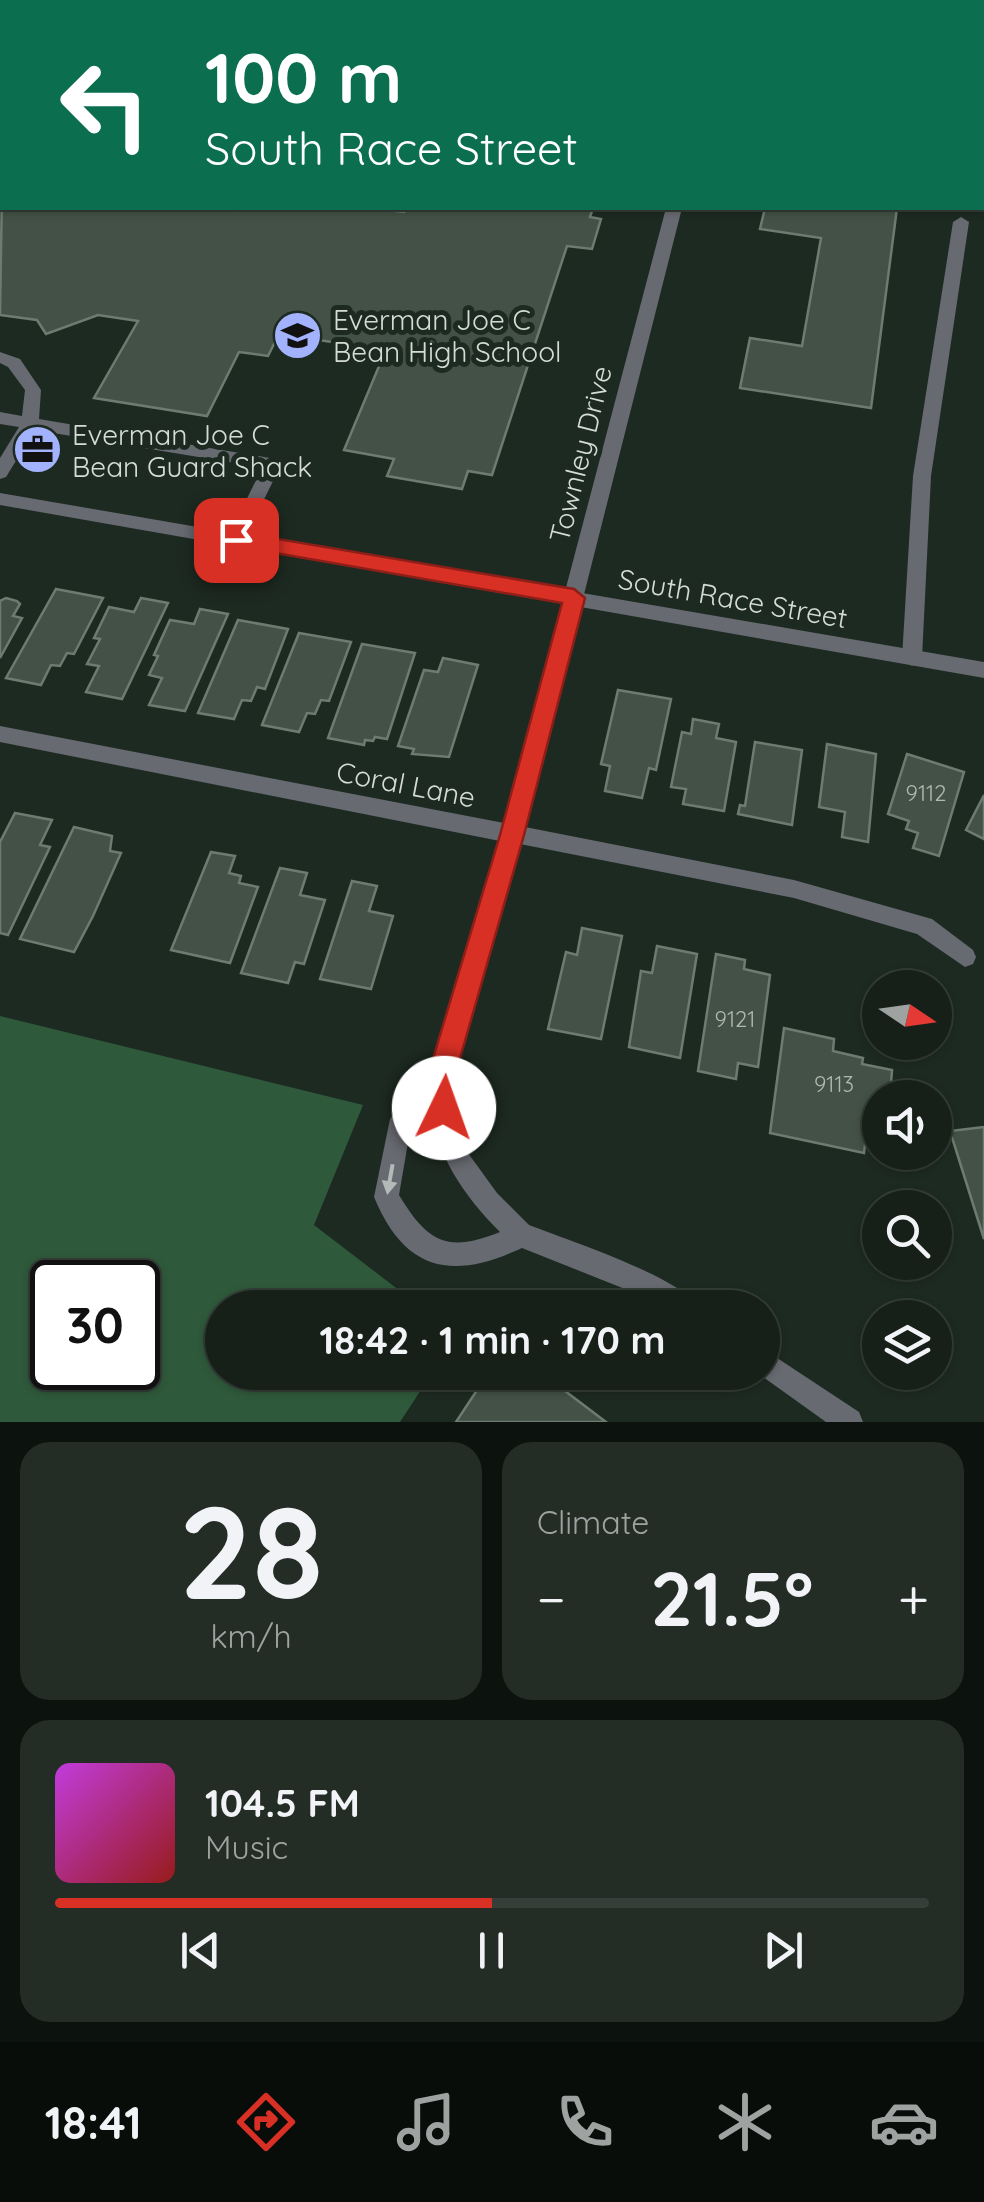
<!DOCTYPE html>
<html lang="en">
<head>
<meta charset="utf-8">
<style>
	body { margin:0; font-family:Quicksand,sans-serif; background:#232d26; color:#f1f3f6; height:100vh; display:flex; flex-direction:column; font-size:38px; white-space:nowrap }
	* { box-sizing:border-box; margin:0 }
	p { font-size:32px; color:#9ea3a2 }
	.icon { flex:none; width:55px; height:55px; fill:none; stroke:currentColor; stroke-width:2; stroke-linecap:round; stroke-linejoin:round }
	.map { position:relative; height:1422px; overflow:hidden }
	.sheet { display:flex; flex-direction:column; gap:20px; padding:20px; background:#0c120e; flex:1 }
	.sheet>* { flex:none }
	.hud { position:absolute; left:0px; top:0px; width:985px; height:210px; box-shadow:0 2px 8px #0004,0 0 0 2px #353e38; background:#0b6e4f; color:#fff; overflow:hidden }
	.needle { width:65px; rotate:103deg }
	.buttons { position:absolute; left:862px; top:970px; display:grid; gap:20px }
	.buttons a { display:grid; place-items:center; width:90px; height:90px; border-radius:50%; background:#162019; box-shadow:0 2px 8px #0004,0 0 0 2px #353e38; font-size:50px }
	.speed { position:absolute; left:30px; top:1260px; display:flex; gap:20px; font-size:50px; font-weight:700; text-align:center }
	.speed>* { display:grid; place-content:center; width:130px; height:130px; border-radius:50%; background:#162019; box-shadow:0 2px 8px #0004,0 0 0 2px #353e38; line-height:1 }
	.speed .limit { border:5px solid #111; border-radius:15px; background:#fff; color:#111 }
	.pin { position:absolute; display:grid; place-items:center; width:85px; height:85px; color:#fff; margin:-42px; border-radius:20px; box-shadow:0 5px 15px #0006 }
	.me { position:absolute; width:110px; margin:-55px; rotate:3deg; stroke-linejoin:round; filter:drop-shadow(0 0 8px #0008) }
	.turn { display:flex; align-items:center; gap:35px; height:210px; padding:0 40px; font-size:45px }
	.turn .icon { width:130px; height:130px; stroke-width:2.5 }
	.turn b { display:block; font-size:70px; line-height:85px }
	.big { font-size:75px; font-weight:800; line-height:1.1 }
	.sheet .card { flex:1; display:flex; flex-direction:column; justify-content:center; gap:15px; min-width:0; padding:0 35px; border-radius:30px; background:#232d26 }
	.sheet .dial { align-items:center; gap:0 }
	.dial b { font-size:130px; line-height:1 }
	.song { display:flex; align-items:center; gap:30px }
	.cover { width:120px; height:120px; border-radius:15px; background:linear-gradient(135deg,hsl(290 70% 55%),hsl(0 70% 35%)) }
	.played { height:10px; border-radius:5px; background:linear-gradient(90deg,#d93025 50%,#353e38 50%) }
	.keys { display:flex; justify-content:space-around; direction:ltr }
	.heat { display:flex; justify-content:space-between; align-items:center; font-size:55px; direction:ltr }
	.sheet .tiles { flex:1; display:grid; gap:20px; grid-template-columns:1fr 1fr }
	.card:last-child { grid-column:span 2 }
	.trip { position:absolute; left:205px; top:1290px; width:575px; height:100px; border-radius:50px; background:#162019; box-shadow:0 2px 8px #0004,0 0 0 2px #353e38; font-weight:800; line-height:100px; text-align:center }
	.tab-bar { display:flex; height:160px; justify-content:space-around; align-items:center; background:#090d0a; color:#9ea3a2 }
	.tab-bar .icon { width:70px; height:70px }
	.tab-bar .selected { color:#d93025 }
	.tab-bar b { font-size:45px; color:#f1f3f6 }
	.map>svg:first-child { display:block }
</style>
</head>
<body>
<div class="map">
<svg width="984" height="1422" viewBox="0 0 984 1422">
	<rect width="100%" height="100%" fill="#1d2a21"/>
	<!-- green -->
	<path fill="#2f593b" fill-rule="evenodd" d="M0 1016 363 1105 314 1225 421 1307 222 1308V1372L432 1373 400 1422H0ZM52 1282H138V1368H52Z"/>
	<!-- building -->
	<g fill="#435146" stroke="#6d7c70" stroke-width="2.5">
		<path d="M145 0H570L143 2Z"/>
		<path d="M822 0H926L821 2Z"/>
		<path d="M2 188V208H211L238 211 240 208H368L404 212 406 208H593L590 217 601 219 592 249 567 246 492 475 468 471 462 489 387 476 394 459 344 450 382 359 361 355 365 347 279 334 268 356 239 352 207 416 94 398 138 321 98 315 46 334 37 320 0 315Z"/>
		<path d="M765 208H897L871 408 740 388 750 338 802 346 821 238 760 229Z"/>
		<path d="M35 440 49 443 39 459 25 456Z"/>
		<path d="M56 589 103 598 74 654 67 653 60 666 51 665 41 685 6 678Z"/>
		<path d="M6 598 17 601 20 604 13 616 22 618 0 658V601Z"/>
		<path d="M141 598 168 603 122 699 86 692 99 666 87 664 100 639 94 638 109 607 134 612Z"/>
		<path d="M200 609 228 614 185 711 149 705 162 678 149 675 158 656 154 655 170 620 194 624Z"/>
		<path d="M238 620 288 629 265 689 257 687 251 701 242 700 234 719 198 713Z"/>
		<path d="M299 633 351 642 329 701 321 700 315 714 307 713 299 732 262 725Z"/>
		<path d="M362 644 415 653 387 739 375 737 373 741 365 740 364 745 328 738Z"/>
		<path d="M443 658 478 665 449 757 412 754 414 749 398 746 424 670 438 672Z"/>
		<path d="M618 690 671 699 656 770 649 768 642 798 605 791 610 766 601 764Z"/>
		<path d="M693 719 719 724 716 738 736 742 724 811 683 804 686 789 671 787 682 732 691 734Z"/>
		<path d="M755 742 802 750 792 825 738 814 740 805 745 806Z"/>
		<path d="M827 744 876 754 868 842 842 837 845 812 819 807Z"/>
		<path d="M907 754 964 772 939 856 913 848 918 833 906 829 909 821 888 814Z"/>
		<path d="M984 795V839L966 830Z"/>
		<path d="M15 813 52 820 40 845 50 847 8 935 0 933V842Z"/>
		<path d="M74 827 112 836 110 851 121 853 93 916 74 952 20 939Z"/>
		<path d="M211 852 235 856 229 873 241 876 239 883 258 887 230 963 171 950Z"/>
		<path d="M280 868 307 873 300 895 325 900 304 964 295 962 288 983 241 973Z"/>
		<path d="M352 881 377 886 369 911 393 916 371 989 320 979Z"/>
		<path d="M582 928 622 936 601 1039 548 1029 566 952 577 955Z"/>
		<path d="M657 946 697 954 680 1058 629 1047 641 971 652 973Z"/>
		<path d="M716 954 745 960 744 969 770 975 758 1067 738 1063 736 1079 698 1071Z"/>
		<path d="M784 1028 834 1039 833 1051 863 1058 862 1064 892 1070 890 1098H880V1131L867 1128 864 1153 770 1133Z"/>
		<path d="M984 1127V1239L950 1131Z"/>
		<path d="M489 1372H540L606 1422H456Z"/>
	</g>
	<g fill="none" stroke-linecap="round" stroke-linejoin="round">
		<!-- service -->
		<g fill="#686a71" fill-rule="evenodd">
			<path d="M41 0H57L58 2H42Z"/>
			<path d="M634 0H649L650 2H635Z"/>
			<path d="M2 7V17L0 18V8Z"/>
			<path d="M961 217 969 222 931 476 922 658 912 666 902 658 913 476 953 222Z"/>
			<path d="M0 352 20 359 41 390 39 419 270 458 279 469 242 544H230L227 539 261 470 259 467 35 430 6 477 0 479V458L19 427 0 424V412L22 416 25 390 8 367 0 363Z"/>
			<path d="M521 1222C556 1236 686 1278 698 1308H662L650 1299 512 1244 508 1235 512 1226Z"/>
			<path d="M762 1348 859 1412 863 1422H826L756 1372H762Z"/>
		</g>
		<!-- minor -->
		<path fill="#686a71" fill-rule="evenodd" d="M666 208H682L525 827 794 880 932 919 973 950 976 957 973 964 965 967 917 934 794 898 520 844 457 1062 456 1107 468 1153 497 1193 530 1226 534 1235 530 1244C459 1280 407 1277 374 1197L390 1119 435 1057 500 841 0 742V726L504 823ZM432 1100C432 1152 465 1197 500 1232 446 1254 427 1241 399 1195L410 1131Z"/>
		<!-- tertiary -->
		<path fill="#686a71" fill-rule="evenodd" d="M0 493 984 662V678L0 505Z"/>
	</g>
	<!-- one-way arrows -->
	<defs><path id="oneway-solid" d="M-6-.8H1V-3.2L6.5 0L1 3.2V.8H-6Z" transform="scale(2.5)"/></defs>
	<use fill="#b4bab7" href="#oneway-solid" transform="translate(390 1179) rotate(100)"/>
	<!-- route -->
	<path fill="#d93025" stroke="#8d1f18" stroke-width="2.5" d="M236 532 574 589 585 598 524 835 459 1062 458 1108 454 1117 444 1121 434 1117 430 1108 432 1062 500 835 562 603 229 545 226 540 229 534Z"/>
	<!-- icons -->
	<defs>
		<symbol id="school-disc" viewBox="-11 -11 22 22"><circle r="9.5" fill="#a2b2fd" stroke="#1d2a21"/><path d="M0-5L7-2L0 1L-7-2ZM-4 1L0 2.5L4 1V4Q0 6-4 4Z" fill="#111"/></symbol>
		<symbol id="office-disc" viewBox="-11 -11 22 22"><circle r="9.5" fill="#a2b2fd" stroke="#1d2a21"/><path d="M-6-3h4V-5.5h4V-3h4V5H-6ZM-1-4.5V-3h2v-1.5ZM-6 0V1H6V0Z" fill="#111"/></symbol>
	</defs>
	<g fill-rule="evenodd">
		<use href="#school-disc" x="270" y="308" width="55" height="55"/>
		<use href="#office-disc" x="10" y="422" width="55" height="55"/>
	</g>
	<g text-anchor="middle" dominant-baseline="central" stroke-width="10" stroke-linejoin="round" paint-order="stroke">
		<!-- number labels -->
		<g font-size="22" fill="#b0b9b1">
			<text x="926" y="793">9112</text>
			<text x="735" y="1019">9121</text>
			<text x="834" y="1084">9113</text>
		</g>
		<!-- poi labels -->
		<g font-size="28" fill="#d4dcd5" stroke="#1d2a21" text-anchor="start">
			<text x="333" y="319">Everman Joe C<tspan x="333" dy="32">Bean High School</tspan></text>
			<text x="72" y="434">Everman Joe C<tspan x="72" dy="32">Bean Guard Shack</tspan></text>
		</g>
		<!-- street labels -->
		<g font-size="28" fill="#d4dcd5" stroke="#1d2a21">
			<text transform="translate(580 454) rotate(-76)">Townley Drive</text>
			<text transform="translate(733 598) rotate(10)">South Race Street</text>
			<text transform="translate(406 784) rotate(11)">Coral Lane</text>
		</g>
	</g>
</svg>
<div class="buttons">
<a><svg class="needle" viewBox="-14 -14 28 28"><path d="M0-13l5 13h-10z" fill="#e53935"/><path d="M0 13l5-13h-10z" fill="#9ea3a2"/></svg></a>
<a><svg class="icon" aria-label="sound" viewBox="0 0 24 24"><path d="M4 9h4l5-4v14l-5-4H4zM17 9q2 3 0 6"/></svg></a>
<a><svg class="icon" aria-label="search" viewBox="0 0 24 24"><circle cx="10" cy="10" r="6"/><path d="M15 15l6 6"/></svg></a>
<a><svg class="icon" aria-label="layers" viewBox="0 0 24 24"><path d="M12 4l9 5-9 5-9-5zM3 14l9 5 9-5"/></svg></a>
</div>
<div class="speed"><div class="limit">30</div></div>
<div class="pin" style="left:236px;top:540px;background:#d93025"><svg class="icon" aria-label="arrive" viewBox="0 0 24 24"><path d="M6 21V4h12l-3 4 3 4H6"/></svg></div>
<svg class="me" style="left:444px;top:1108px" viewBox="-20 -20 40 40"><circle r="19" fill="#fff"/><path d="M0-13L10 11 0 6-10 11z" fill="#d93025"/></svg>
<div class="trip">18:42 · 1 min · 170 m</div>
<div class="hud">
<div class="turn"><svg class="icon" aria-label="left" viewBox="0 0 24 24"><path d="M17 20v-9H6M10 6l-5 5 5 5"/></svg><div><b>100 m</b>South Race Street</div></div>
</div>
</div>
<section class="sheet">
<div class="tiles">
<div class="card dial"><b>28</b><p>km/h</p></div>
<div class="card"><p>Climate</p>
<div class="heat"><a>−</a><b class="big">21.5°</b><a>+</a></div>
</div>
<div class="card">
<div class="song"><i class="cover"></i><div><b>104.5 FM</b><p>Music</p></div></div>
<div class="played"></div>
<div class="keys"><svg class="icon" aria-label="previous" viewBox="0 0 24 24"><path d="M18 5L8 12l10 7zM5 5v14"/></svg><svg class="icon" aria-label="pause" viewBox="0 0 24 24"><path d="M8 5v14M16 5v14"/></svg><svg class="icon" aria-label="next" viewBox="0 0 24 24"><path d="M6 5l10 7-10 7zM19 5v14"/></svg></div>
</div>
</div>
</section>
<nav class="tab-bar">
<b>18:41</b>
<svg class="icon selected" aria-label="directions" viewBox="0 0 24 24"><path d="M12 3l9 9-9 9-9-9zM9 14v-3h6M13 9l2 2-2 2"/></svg>
<svg class="icon" aria-label="music" viewBox="0 0 24 24"><path d="M9 18V5l10-2v13"/><circle cx="6" cy="18" r="3"/><circle cx="16" cy="16" r="3"/></svg>
<svg class="icon" aria-label="phone" viewBox="0 0 24 24"><path d="M5 4h4l2 5-3 2q2 4 5 5l2-3 5 2v4C11 20 4 13 5 4z"/></svg>
<svg class="icon" aria-label="climate" viewBox="0 0 24 24"><path d="M12 3v18M4 7l16 10M4 17L20 7"/></svg>
<svg class="icon" aria-label="car" viewBox="0 0 24 24"><path d="M5 17H2v-5l4-1 3-4h7l3 4 3 1v5h-3M9 17h6M6 11h13"/><circle cx="7" cy="17" r="2"/><circle cx="17" cy="17" r="2"/></svg>
</nav>
</body>
</html>
